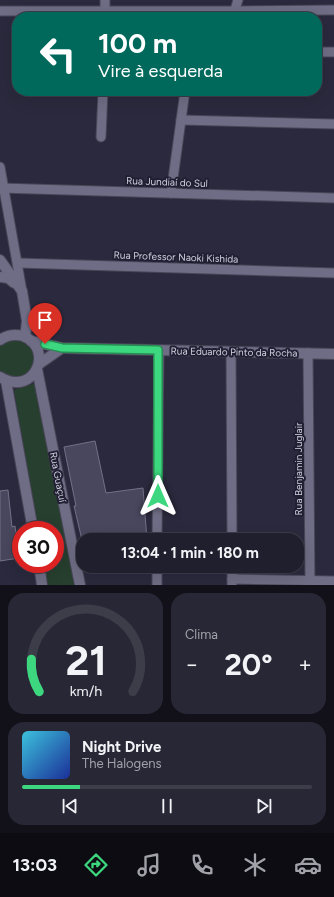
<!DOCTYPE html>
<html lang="pt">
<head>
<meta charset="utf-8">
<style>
	body { margin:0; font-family:Figtree,sans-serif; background:#282736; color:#f1f3f6; height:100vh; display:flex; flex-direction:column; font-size:15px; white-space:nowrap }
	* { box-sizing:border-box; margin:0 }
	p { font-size:13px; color:#a2a2aa }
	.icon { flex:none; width:22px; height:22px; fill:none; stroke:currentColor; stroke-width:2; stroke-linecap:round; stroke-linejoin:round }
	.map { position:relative; height:585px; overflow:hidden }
	.side { display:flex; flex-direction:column; gap:8px; padding:8px; background:#121119; flex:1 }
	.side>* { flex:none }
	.guide { position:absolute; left:12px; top:12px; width:310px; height:84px; border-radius:16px; box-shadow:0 4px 16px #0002,0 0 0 1px #3d3d4a; background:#00695c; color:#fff; overflow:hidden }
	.speed { position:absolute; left:12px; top:521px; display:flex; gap:8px; font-size:20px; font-weight:700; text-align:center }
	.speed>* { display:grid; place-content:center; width:52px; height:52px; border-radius:50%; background:#201f2e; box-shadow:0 4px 16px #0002,0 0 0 1px #3d3d4a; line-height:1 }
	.speed .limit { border:6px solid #d22; background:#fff; color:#111 }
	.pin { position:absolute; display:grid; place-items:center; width:34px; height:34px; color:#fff; margin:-41px -17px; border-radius:50% 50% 50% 0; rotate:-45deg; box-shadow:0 0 4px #0007 }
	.pin .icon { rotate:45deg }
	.me { position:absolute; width:44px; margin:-22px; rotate:0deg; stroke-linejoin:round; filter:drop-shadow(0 0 3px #0008) }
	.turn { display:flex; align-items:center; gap:14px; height:84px; padding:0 20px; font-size:18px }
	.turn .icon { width:52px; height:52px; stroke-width:2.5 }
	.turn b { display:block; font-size:28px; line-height:34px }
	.big { font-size:30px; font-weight:700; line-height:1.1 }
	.side .tile { flex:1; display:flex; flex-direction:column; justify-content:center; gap:6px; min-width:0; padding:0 14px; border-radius:16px; background:#282736 }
	.side .dial { align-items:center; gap:0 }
	.dial svg { height:104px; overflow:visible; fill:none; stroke:#3d3d4a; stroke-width:7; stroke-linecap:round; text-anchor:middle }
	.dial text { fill:#f1f3f6; stroke:none }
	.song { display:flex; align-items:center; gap:12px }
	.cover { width:48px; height:48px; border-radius:6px; background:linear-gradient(135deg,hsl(190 70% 55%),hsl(230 70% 35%)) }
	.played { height:4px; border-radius:2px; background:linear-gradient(90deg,#3cd77e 20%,#3d3d4a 20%) }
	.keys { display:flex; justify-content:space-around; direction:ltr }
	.heat { display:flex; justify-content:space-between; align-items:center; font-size:22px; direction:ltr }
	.side .tiles { flex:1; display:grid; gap:8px; grid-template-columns:1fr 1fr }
	.tile:last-child { grid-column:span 2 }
	.trip { position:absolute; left:76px; top:533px; width:228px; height:40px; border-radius:16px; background:#201f2e; box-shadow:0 4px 16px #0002,0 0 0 1px #3d3d4a; font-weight:700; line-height:40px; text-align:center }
	.tab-bar { display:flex; height:64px; justify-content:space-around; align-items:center; background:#0d0c12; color:#a2a2aa }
	.tab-bar .icon { width:28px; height:28px }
	.tab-bar .current { color:#3cd77e }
	.tab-bar b { font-size:18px; color:#f1f3f6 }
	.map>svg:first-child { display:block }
</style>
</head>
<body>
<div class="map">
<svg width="334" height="585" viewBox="0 0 334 585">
	<rect width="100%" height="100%" fill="#2b293d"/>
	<!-- green -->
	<g fill="#273f2e">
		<path d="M13 339C32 342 34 345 36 365L22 379 3 375 0 372V346L6 341Z"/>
		<path d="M36 383 75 585H48L44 564H55V530H38L14 390Z"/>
	</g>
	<!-- building -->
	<g fill="#49475e" stroke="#737189">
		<path d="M95 441 106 493 143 488 147 540H82L74 506H76L64 447Z"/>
		<path d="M8 490 12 527 15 526 19 558 0 561V491Z"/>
	</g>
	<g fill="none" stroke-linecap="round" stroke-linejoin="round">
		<defs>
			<g id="street">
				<path d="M0 11H233L334 10"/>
				<path d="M233 16 238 0"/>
				<path d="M105 17V0"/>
				<path d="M317 52H334"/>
				<path d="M181 120 334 124"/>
				<path d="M101 137 103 91"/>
				<path d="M0 167 22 291"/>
				<path d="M0 188 334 198"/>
				<path d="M171 193 185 91"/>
				<path d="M18 263 334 273"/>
				<path d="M231 352 232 540"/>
				<path d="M308 353 310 585"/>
				<path d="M157 540 159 350"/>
				<path d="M232 566V585"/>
				<path d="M232 579 334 581"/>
				<path d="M157 585V566"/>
			</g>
			<g id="secondary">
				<path d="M0 260 22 291 27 321 25 337"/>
				<path d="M0 277 8 278 14 283"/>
				<path d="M0 340C7 335 15 334 23 336 55 348 35 398 0 377"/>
				<path d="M31 341 62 348 334 354"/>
				<path d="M39 364 62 348"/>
				<path d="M37 369 80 585"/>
				<path d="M6 381 33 530"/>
				<path d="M39 564 42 585"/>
			</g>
		</defs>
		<!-- street casing -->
		<use href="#street" stroke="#494658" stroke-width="11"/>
		<!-- secondary casing -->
		<use href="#secondary" stroke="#494658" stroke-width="12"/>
		<!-- street -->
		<use href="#street" stroke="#6f6d85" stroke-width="9"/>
		<!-- secondary -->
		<use href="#secondary" stroke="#6f6d85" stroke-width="10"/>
	</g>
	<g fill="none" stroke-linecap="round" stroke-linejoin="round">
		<defs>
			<path id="route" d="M45 344 62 348 158 350V496"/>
		</defs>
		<!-- route casing -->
		<use href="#route" stroke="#278c52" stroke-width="10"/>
		<!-- route -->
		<use href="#route" stroke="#3cd77e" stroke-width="7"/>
	</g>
	<g text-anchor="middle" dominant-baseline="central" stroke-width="4" stroke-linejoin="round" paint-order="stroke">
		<!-- street labels -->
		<g font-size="10" fill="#d1d0de" stroke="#211f33">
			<text transform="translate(167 182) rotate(2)">Rua Jundiaí do Sul</text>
			<text transform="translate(176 257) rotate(2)">Rua Professor Naoki Kishida</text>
			<text transform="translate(234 352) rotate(1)">Rua Eduardo Pinto da Rocha</text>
			<text transform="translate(298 469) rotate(-90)">Rua Benjamin Juglair</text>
			<text transform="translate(58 477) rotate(79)">Rua Guaçuí</text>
		</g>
	</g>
</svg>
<div class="speed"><div class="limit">30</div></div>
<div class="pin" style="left:45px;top:344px;background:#d93025"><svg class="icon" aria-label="arrive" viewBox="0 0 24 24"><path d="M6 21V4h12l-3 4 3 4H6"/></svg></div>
<svg class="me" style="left:158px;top:496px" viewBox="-20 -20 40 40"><path d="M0-17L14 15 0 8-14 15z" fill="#3cd77e" stroke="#fff" stroke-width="4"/></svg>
<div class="trip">13:04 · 1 min · 180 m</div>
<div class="guide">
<div class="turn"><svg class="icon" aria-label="left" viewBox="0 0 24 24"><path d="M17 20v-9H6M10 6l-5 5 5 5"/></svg><div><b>100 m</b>Vire à esquerda</div></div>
</div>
</div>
<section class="side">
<div class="tiles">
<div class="tile dial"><svg viewBox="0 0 100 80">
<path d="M14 69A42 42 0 1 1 86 69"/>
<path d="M14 69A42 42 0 0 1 8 44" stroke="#3cd77e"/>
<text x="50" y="56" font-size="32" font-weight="700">21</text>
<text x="50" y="72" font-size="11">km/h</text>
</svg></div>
<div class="tile"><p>Clima</p>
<div class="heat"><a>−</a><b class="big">20°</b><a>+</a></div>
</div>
<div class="tile">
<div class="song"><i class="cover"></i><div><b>Night Drive</b><p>The Halogens</p></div></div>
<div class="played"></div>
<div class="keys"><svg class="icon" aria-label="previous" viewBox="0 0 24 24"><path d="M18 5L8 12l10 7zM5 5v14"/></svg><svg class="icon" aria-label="pause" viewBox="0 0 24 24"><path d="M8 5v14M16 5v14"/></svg><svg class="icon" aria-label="next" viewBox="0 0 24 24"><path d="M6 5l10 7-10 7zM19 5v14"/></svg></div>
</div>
</div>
</section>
<nav class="tab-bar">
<b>13:03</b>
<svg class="icon current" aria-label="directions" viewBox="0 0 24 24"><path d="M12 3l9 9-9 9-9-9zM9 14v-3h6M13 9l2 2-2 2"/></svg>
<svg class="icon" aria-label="music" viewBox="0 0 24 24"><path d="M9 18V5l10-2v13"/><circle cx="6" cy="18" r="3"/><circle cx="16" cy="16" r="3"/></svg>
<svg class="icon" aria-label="phone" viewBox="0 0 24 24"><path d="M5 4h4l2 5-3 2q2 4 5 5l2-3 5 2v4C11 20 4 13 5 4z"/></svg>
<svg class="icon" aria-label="climate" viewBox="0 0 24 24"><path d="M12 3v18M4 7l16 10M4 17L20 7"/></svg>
<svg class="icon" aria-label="car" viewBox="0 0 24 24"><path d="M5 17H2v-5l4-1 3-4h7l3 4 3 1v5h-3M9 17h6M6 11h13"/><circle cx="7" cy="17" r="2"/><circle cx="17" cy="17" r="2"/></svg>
</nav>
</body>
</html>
